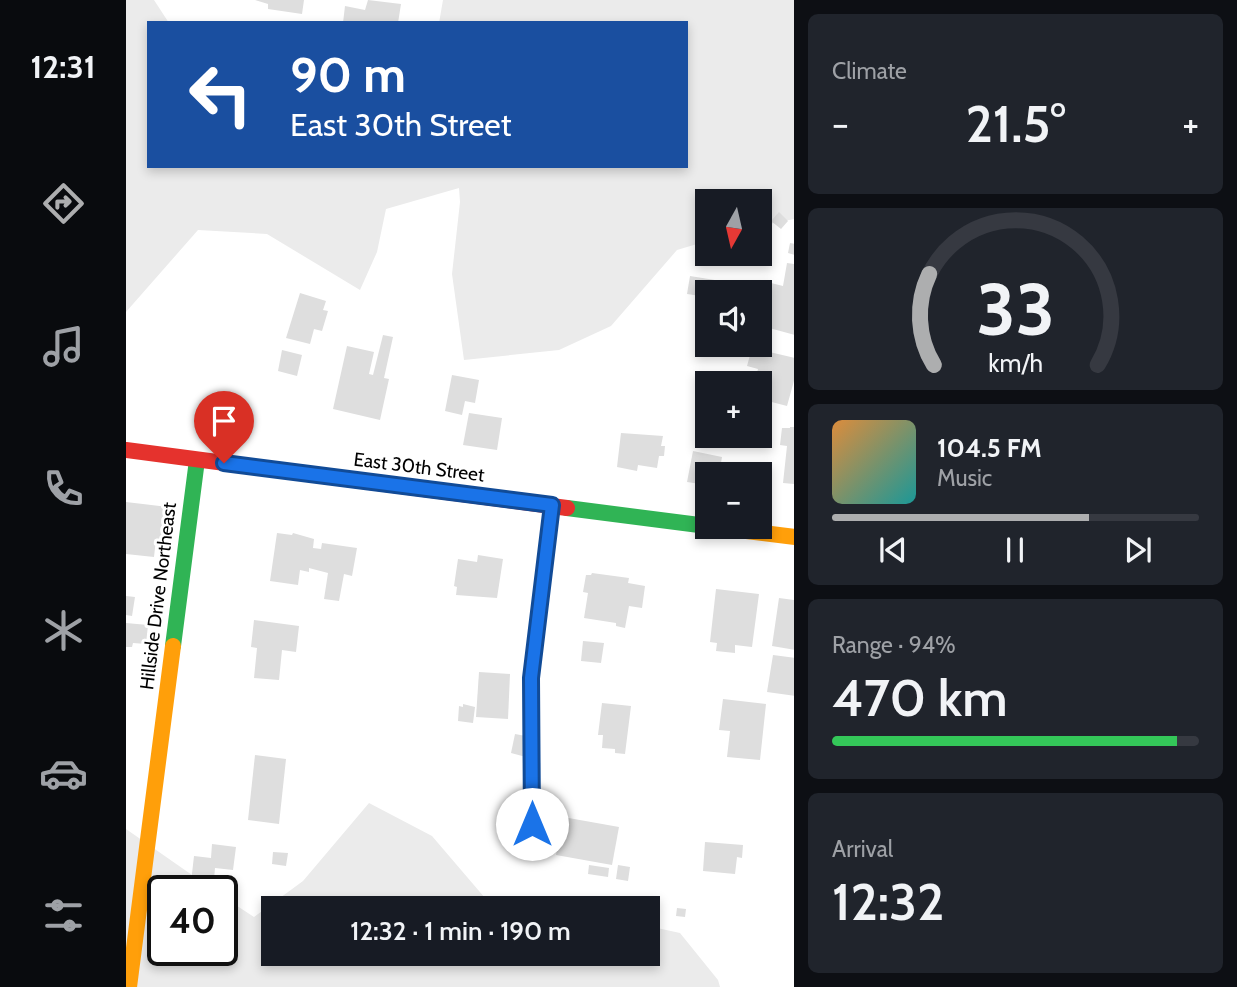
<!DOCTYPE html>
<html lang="en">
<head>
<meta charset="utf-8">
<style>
	body { margin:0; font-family:Cabin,sans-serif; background:#20242c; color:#f1f3f6; height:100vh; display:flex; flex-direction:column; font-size:26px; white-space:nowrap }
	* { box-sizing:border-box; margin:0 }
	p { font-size:23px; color:#9ea1a6 }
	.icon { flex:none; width:38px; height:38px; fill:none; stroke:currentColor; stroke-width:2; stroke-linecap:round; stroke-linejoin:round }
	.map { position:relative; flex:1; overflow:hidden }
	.drawer { display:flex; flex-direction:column; gap:14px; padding:14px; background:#0d0f14; width:443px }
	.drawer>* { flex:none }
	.banner { position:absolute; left:21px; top:21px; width:541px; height:147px; border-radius:0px; box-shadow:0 4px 10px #0003; background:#1a4fa0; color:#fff; overflow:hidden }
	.needle { width:46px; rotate:188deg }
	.controls { position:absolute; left:569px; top:189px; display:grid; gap:14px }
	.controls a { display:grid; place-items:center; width:77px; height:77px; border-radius:0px; background:#171b24; box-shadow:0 4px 10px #0003; font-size:35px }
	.speed { position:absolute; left:21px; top:875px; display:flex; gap:14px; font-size:35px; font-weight:700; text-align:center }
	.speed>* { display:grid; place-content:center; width:91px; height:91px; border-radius:50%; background:#171b24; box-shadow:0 4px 10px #0003; line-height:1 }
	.speed .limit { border:4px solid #111; border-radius:10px; background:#fff; color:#111 }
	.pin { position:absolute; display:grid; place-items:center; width:60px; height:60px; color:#fff; margin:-72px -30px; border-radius:50% 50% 50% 0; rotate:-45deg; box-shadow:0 0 7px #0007 }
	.pin .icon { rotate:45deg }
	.me { position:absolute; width:77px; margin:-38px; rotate:0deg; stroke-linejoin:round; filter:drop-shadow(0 0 5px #0008) }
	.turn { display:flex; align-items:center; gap:24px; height:147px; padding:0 28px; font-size:32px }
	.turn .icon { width:91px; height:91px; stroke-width:2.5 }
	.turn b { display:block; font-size:49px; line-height:60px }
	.big { font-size:52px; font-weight:600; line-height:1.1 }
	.drawer .widget { flex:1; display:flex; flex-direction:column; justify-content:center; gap:10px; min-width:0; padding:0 24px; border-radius:10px; background:#20242c }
	.drawer .dial { align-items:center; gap:0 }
	.dial svg { height:182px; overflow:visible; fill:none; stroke:#363941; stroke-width:7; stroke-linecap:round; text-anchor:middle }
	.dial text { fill:#f1f3f6; stroke:none }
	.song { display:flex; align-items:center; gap:21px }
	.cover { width:84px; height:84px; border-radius:10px; background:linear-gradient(135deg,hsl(30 70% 55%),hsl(180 70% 35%)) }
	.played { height:7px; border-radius:4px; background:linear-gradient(90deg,#adaeaf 70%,#363941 70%) }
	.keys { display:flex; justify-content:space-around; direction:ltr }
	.heat { display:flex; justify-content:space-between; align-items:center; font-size:38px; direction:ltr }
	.charge { height:10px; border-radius:5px; background:linear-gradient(90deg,#34c759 94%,#363941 0) }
	.trip { position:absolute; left:135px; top:896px; width:399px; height:70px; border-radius:0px; background:#171b24; box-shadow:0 4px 10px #0003; font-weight:600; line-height:70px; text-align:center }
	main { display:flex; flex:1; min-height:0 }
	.menu { display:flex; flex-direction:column; width:126px; justify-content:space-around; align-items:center; background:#090b0e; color:#9ea1a6 }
	.menu .icon { width:49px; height:49px }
	.menu .selected { color:#adaeaf }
	.menu b { font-size:32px; color:#f1f3f6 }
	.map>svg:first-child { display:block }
</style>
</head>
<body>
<main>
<nav class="menu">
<b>12:31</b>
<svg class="icon selected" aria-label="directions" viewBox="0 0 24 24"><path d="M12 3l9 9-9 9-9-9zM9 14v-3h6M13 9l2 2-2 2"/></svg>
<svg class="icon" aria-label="music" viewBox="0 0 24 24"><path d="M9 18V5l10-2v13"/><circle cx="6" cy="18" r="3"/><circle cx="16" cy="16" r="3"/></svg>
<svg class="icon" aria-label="phone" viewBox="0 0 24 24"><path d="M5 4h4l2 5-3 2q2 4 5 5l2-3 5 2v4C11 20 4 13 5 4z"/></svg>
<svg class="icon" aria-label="climate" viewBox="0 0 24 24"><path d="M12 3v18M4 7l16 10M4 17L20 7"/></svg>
<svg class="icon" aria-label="car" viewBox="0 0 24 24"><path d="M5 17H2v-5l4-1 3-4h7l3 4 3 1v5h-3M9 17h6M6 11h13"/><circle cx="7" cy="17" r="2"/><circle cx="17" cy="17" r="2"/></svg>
<svg class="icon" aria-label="filters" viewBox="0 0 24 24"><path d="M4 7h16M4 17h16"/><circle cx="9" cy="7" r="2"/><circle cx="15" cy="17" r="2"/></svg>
</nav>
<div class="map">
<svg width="669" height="987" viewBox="0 0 669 987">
	<rect width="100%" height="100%" fill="#fff"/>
	<!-- green -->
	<g fill="#ebebeb">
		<path d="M0 0H28L43 23H23V166H560V23H313L317 0H668V219L634 226V201H581V241L551 250 485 326 433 350 338 360 326 274 334 202 333 188 260 209 251 252 234 290 141 234 72 230 0 312Z"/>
		<path d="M243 803 306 836 365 905 407 908H147V954H522V926L554 933 592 980 594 987H0V829L89 891H37V950H96V896L128 917 177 881Z"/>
	</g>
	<!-- building -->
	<g fill="#dedede">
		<path d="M129 0H178L176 14 142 9V4Z"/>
		<path d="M242 0 275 4 272 23H217L219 6 239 10Z"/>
		<path d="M653 212 662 221 655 229 645 221Z"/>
		<path d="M664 243 669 244V255L662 253Z"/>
		<path d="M661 263 669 264V335L636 326 645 283 657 286Z"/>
		<path d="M564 276 595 281 593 292H581V297L561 294Z"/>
		<path d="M174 293 200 301 197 310 202 311 196 331 188 329 184 344 160 338Z"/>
		<path d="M257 335 267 337 258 378 263 379 254 420 207 409 221 346 248 352 243 374 247 375Z"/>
		<path d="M626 348 669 358V377L661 406 634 399V383H628L632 369 621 366Z"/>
		<path d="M156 350 176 355 171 376 152 371Z"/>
		<path d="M326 375 353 380 349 403 339 401 336 415 319 411Z"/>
		<path d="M343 413 376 418 371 450 337 445Z"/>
		<path d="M664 427H669V484L657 483 661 446 654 445 656 428H664Z"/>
		<path d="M495 433 537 436 535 446H539L538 456H533L531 468 512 465 511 471 491 467Z"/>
		<path d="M567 451 596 457 593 474H581V485L561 482Z"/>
		<path d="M0 502 42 507 38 540 30 539 28 557 0 554Z"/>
		<path d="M151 533 166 535 167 533 188 539 187 548 195 549 196 543 231 548 226 576 218 574 213 601 198 599 202 573 183 568V572L174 570 172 585 144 581Z"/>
		<path d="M352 555 377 559 371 598 330 595 331 587 328 586 332 559 351 562Z"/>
		<path d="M466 573 503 578 502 583 519 586 516 608 503 606 499 628 490 626V623L458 618 462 593 457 592 460 575H465Z"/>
		<path d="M590 589 633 594 626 647 609 645V653L590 651 591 643 584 642Z"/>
		<path d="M0 596 9 597 6 616 0 615Z"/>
		<path d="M653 598 669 600V650L646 646Z"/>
		<path d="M128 620 173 626 170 652 156 650 153 680 128 678 131 648 125 647Z"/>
		<path d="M0 623 22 625 20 644 7 643 6 647H0Z"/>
		<path d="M457 641 478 643 475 663 455 661Z"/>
		<path d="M647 655 669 658V696L641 692Z"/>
		<path d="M353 672 384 674 382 719 350 717Z"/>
		<path d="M597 699 640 704 634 760 601 757 604 731 593 730Z"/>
		<path d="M476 703 505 706 499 754 489 753V749L476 748 477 735H472Z"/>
		<path d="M337 704 349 707 347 723 332 721 333 706 337 707Z"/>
		<path d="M389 734 405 737 400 757 385 753Z"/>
		<path d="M129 755 160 759 153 824 122 820Z"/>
		<path d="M437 817 493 827 486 865 430 855Z"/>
		<path d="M579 842 617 845 616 858 611 857 609 874 577 871Z"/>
		<path d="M86 844 110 847 107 870 89 868 87 891H64L68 856 85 858Z"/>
		<path d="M147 852 162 853 160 866 146 864Z"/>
		<path d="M463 865 483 868 482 877 462 874Z"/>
		<path d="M492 865 504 867 502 881 490 879Z"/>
		<path d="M551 908 560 909 559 917 550 916Z"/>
	</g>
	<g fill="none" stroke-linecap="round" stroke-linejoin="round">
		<!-- fast -->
		<g stroke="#30b455" stroke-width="16">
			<path d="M441 508 581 526"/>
			<path d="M47 646 71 460"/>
		</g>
		<!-- slow -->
		<g stroke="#ff9f0a" stroke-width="16">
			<path d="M588 527 669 537"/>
			<path d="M406 824 405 678 426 505"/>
			<path d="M3 987 47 646"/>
		</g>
		<!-- jam -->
		<path stroke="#e5322d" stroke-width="16" d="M0 450 441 508"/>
	</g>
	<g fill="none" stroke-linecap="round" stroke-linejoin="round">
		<defs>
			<path id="route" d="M98 463 426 505 405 678 406 824"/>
		</defs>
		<!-- route casing -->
		<use href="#route" stroke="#114b97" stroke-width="18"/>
		<!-- route -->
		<use href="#route" stroke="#1a73e8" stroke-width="12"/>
	</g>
	<g text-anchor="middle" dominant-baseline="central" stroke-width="6" stroke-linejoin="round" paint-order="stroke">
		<!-- street labels -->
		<g font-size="19" fill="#000" stroke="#fff">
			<text transform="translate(293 467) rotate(7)">East 30th Street</text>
			<text transform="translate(32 596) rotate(-83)">Hillside Drive Northeast</text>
		</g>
	</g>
</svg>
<div class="controls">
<a><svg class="needle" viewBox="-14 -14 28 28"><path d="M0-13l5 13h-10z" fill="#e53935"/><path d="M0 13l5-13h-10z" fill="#9ea1a6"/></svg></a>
<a><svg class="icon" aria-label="sound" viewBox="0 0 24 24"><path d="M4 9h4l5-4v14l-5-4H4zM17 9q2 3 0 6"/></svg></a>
<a>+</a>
<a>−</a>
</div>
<div class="speed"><div class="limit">40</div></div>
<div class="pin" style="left:98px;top:463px;background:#d93025"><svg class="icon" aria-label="arrive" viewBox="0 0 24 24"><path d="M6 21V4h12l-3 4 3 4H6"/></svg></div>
<svg class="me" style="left:406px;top:824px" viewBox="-20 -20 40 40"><circle r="19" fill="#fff"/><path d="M0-13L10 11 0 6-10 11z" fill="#1a73e8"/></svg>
<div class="trip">12:32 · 1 min · 190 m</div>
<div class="banner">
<div class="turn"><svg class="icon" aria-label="left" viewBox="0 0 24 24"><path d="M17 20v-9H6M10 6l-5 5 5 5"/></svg><div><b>90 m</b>East 30th Street</div></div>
</div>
</div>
<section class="drawer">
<div class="widget"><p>Climate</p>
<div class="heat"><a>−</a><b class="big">21.5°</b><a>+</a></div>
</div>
<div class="widget dial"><svg viewBox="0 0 100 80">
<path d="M14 69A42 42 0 1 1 86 69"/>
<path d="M14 69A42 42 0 0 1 12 29" stroke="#adaeaf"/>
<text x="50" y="56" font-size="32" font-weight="700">33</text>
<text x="50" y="72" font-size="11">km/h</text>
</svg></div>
<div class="widget">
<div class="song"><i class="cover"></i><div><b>104.5 FM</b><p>Music</p></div></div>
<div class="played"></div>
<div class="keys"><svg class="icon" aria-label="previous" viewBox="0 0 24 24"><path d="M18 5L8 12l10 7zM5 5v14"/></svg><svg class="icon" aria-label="pause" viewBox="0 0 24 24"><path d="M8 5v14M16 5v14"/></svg><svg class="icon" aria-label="next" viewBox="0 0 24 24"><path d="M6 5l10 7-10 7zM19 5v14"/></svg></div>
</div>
<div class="widget"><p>Range · 94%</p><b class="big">470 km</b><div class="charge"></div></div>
<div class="widget"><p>Arrival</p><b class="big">12:32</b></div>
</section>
</main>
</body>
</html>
